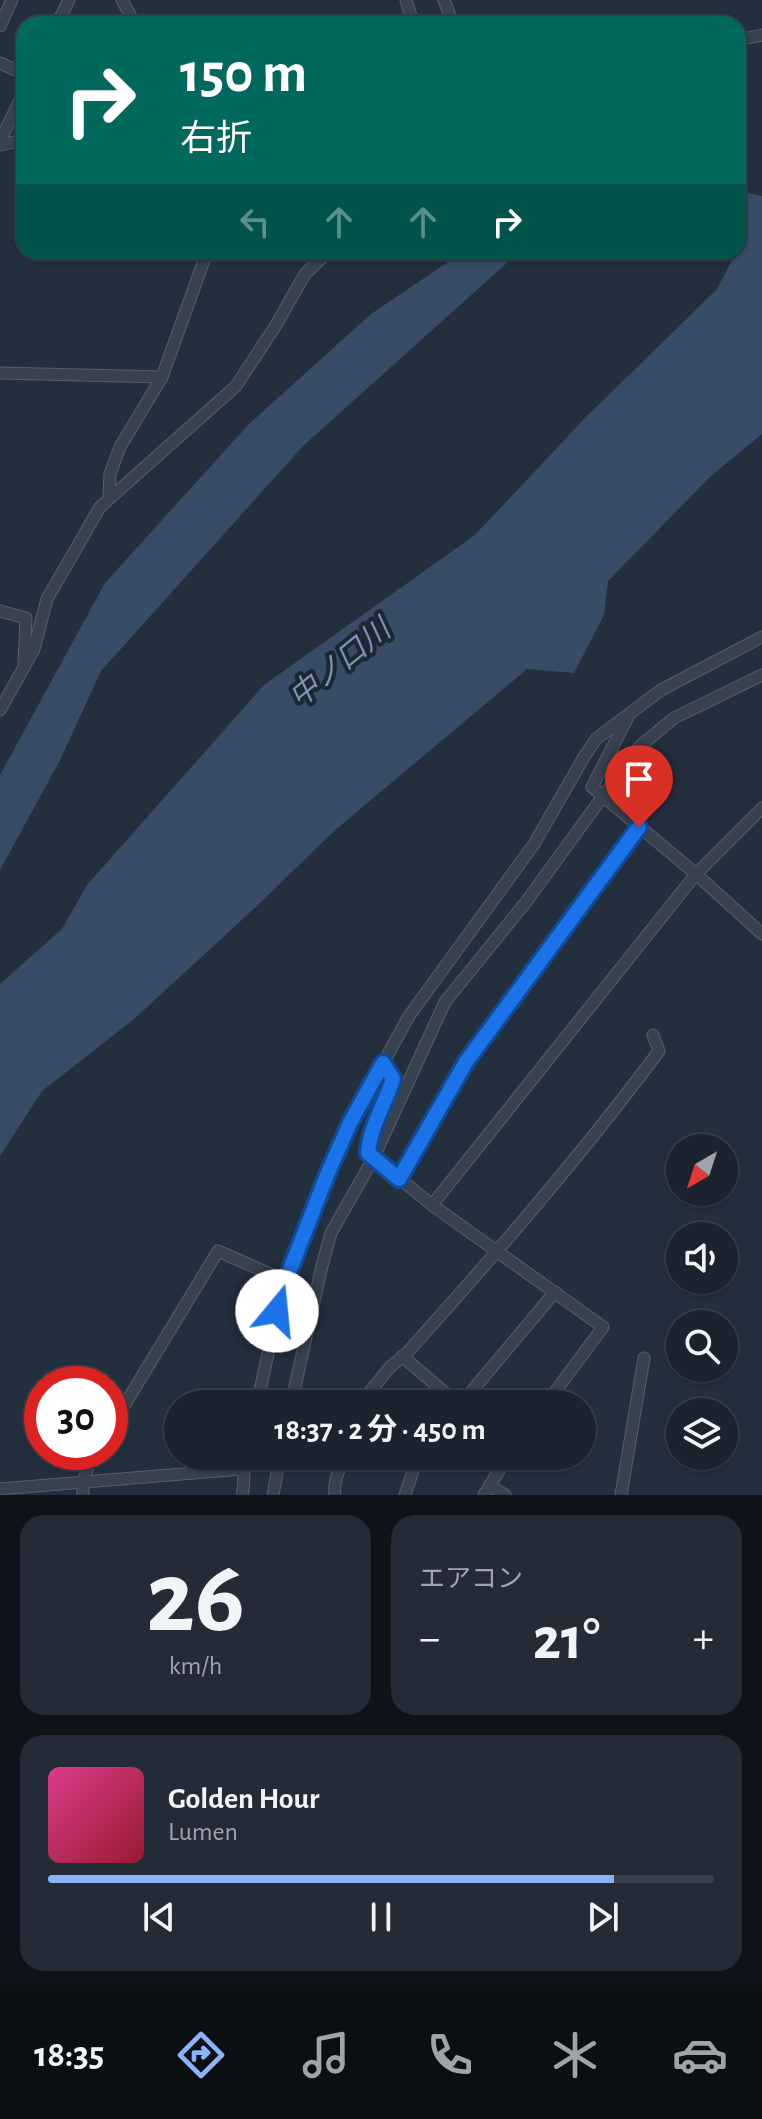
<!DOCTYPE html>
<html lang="ja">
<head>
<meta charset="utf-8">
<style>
	body { margin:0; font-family:"Alegreya Sans","Noto Sans JP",sans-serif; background:#242b36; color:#f1f3f6; height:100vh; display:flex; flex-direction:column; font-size:30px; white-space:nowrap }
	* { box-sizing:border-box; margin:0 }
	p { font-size:26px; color:#a0a4aa }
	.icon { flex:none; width:44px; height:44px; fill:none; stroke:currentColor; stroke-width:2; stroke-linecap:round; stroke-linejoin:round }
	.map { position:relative; height:1495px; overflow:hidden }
	.side { display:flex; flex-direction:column; gap:20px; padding:20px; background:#0f1319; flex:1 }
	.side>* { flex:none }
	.guide { position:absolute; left:16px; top:16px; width:730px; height:244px; border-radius:24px; box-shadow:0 2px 6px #0004,0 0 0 2px #39404a; background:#00695c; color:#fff; overflow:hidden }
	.needle { width:52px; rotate:219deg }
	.fabs { position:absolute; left:666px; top:1134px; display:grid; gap:16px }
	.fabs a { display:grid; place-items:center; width:72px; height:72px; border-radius:50%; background:#1b232e; box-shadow:0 2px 6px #0004,0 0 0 2px #39404a; font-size:40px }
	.speed { position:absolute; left:24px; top:1366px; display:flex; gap:16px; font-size:40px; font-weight:700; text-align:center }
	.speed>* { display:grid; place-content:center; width:104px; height:104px; border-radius:50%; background:#1b232e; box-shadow:0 2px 6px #0004,0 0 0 2px #39404a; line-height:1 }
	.speed .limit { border:12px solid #d22; background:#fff; color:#111 }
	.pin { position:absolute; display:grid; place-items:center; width:68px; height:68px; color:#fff; margin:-82px -34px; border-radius:50% 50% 50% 0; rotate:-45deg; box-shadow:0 0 8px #0007 }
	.pin .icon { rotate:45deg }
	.me { position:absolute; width:88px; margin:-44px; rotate:17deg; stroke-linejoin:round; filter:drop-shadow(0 0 6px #0008) }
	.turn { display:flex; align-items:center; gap:28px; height:168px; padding:0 32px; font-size:36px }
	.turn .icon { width:104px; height:104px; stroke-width:2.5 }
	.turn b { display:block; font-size:56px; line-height:68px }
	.lanes { display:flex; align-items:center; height:76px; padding:0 32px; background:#0003; justify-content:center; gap:40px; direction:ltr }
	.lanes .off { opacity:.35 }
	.big { font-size:60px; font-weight:700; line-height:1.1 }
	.side .card { flex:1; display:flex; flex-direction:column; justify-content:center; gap:12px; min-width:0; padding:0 28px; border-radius:24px; background:#242b36 }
	.side .dial { align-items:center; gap:0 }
	.dial b { font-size:104px; line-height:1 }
	.song { display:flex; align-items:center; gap:24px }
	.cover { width:96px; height:96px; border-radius:12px; background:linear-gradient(135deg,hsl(330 70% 55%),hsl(350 70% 35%)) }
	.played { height:8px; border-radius:4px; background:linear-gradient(90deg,#8ab4f8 85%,#39404a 85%) }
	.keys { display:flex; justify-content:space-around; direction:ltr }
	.heat { display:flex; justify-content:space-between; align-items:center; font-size:44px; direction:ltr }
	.side .tiles { flex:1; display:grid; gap:20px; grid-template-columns:1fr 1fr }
	.card:last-child { grid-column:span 2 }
	.trip { position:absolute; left:164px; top:1390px; width:432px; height:80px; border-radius:40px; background:#1b232e; box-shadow:0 2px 6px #0004,0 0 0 2px #39404a; font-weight:700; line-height:80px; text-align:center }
	.tab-bar { display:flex; height:128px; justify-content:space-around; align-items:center; background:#0b0e12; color:#a0a4aa }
	.tab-bar .icon { width:56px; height:56px }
	.tab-bar .on { color:#8ab4f8 }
	.tab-bar b { font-size:36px; color:#f1f3f6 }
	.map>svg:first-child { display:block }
</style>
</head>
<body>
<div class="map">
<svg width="762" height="1495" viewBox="0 0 762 1495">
	<rect width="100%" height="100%" fill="#242f3e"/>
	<!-- water -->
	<g fill="#394c67">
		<path d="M738 191 762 196V434L712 475 608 581 604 615 574 673 527 669 334 831 258 905 133 1020 42 1091 0 1156V984L62 929 87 885 264 685 475 535 584 419 717 289 743 239 738 237Z"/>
		<path d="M463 252H526L508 262 303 446 101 671 59 762 0 870V775L105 583 249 424 371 314Z"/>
	</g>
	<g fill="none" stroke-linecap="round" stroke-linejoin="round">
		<defs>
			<g id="minor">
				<path d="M122 0 135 24"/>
				<path d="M406 0 411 16"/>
				<path d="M444 0 453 24"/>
				<path d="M57 24 69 0"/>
				<path d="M0 26 12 0"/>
				<path d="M738 40 762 35"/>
				<path d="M0 63 24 74"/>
				<path d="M0 141 24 92"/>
				<path d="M0 145 24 140"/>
				<path d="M0 373 162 377"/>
				<path d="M109 498 110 474 120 447 162 377 207 252"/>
				<path d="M0 611 26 618 24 662"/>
				<path d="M0 710 34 649 47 599 100 507 236 386 276 325 305 274 328 252"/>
				<path d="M628 717 592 787 696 874 762 934"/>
				<path d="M383 1063 393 1079 369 1138 368 1153 432 1205 603 1327 546 1404"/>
				<path d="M399 1179 466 1062 639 827"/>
				<path d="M432 1205 696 874 762 808"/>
				<path d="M402 1356 458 1404"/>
				<path d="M257 1404 284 1280 288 1275 315 1201 350 1123 409 1016 534 844 584 757 596 739 661 690 762 637"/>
				<path d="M291 1404 322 1266 331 1233 373 1159 445 1002 526 902 638 748 674 718 762 675"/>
				<path d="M360 1404 390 1367 406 1354C494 1256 580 1157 659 1051L653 1035"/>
				<path d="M461 1404 555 1292"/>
				<path d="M110 1429 218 1251 284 1280"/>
				<path d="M489 1486 505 1495"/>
				<path d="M0 1489 242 1469"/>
				<path d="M83 1495C82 1478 88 1466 96 1452"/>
				<path d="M242 1495C246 1480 242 1471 245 1456"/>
				<path d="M273 1495 280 1456"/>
				<path d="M335 1495C333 1480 340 1469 345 1456"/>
				<path d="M405 1495 418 1456"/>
				<path d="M484 1495 508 1456"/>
				<path d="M621 1495 644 1358"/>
			</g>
		</defs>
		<!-- minor casing -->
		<use href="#minor" stroke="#565f6c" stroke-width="13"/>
		<!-- minor -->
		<use href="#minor" stroke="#38414e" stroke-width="11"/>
	</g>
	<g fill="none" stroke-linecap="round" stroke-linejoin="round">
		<defs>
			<path id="route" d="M277 1311 284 1280 288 1275 327 1175 350 1123 383 1063 393 1079C385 1104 370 1127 368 1153L399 1179 466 1062 639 827"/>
		</defs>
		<!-- route casing -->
		<use href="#route" stroke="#114b97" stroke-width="20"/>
		<!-- route -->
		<use href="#route" stroke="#1a73e8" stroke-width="14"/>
	</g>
	<g text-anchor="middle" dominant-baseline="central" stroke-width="8" stroke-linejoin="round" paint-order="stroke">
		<!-- water labels -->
		<g font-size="30" font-style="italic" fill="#7c92b1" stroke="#1d2633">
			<text transform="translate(340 664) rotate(-39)">中ノ口川</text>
		</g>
	</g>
</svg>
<div class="fabs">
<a><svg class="needle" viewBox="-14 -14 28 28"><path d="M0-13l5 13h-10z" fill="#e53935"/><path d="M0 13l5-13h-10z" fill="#a0a4aa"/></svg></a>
<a><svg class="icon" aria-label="sound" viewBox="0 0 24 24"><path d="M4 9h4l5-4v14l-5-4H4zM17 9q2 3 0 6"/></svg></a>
<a><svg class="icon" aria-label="search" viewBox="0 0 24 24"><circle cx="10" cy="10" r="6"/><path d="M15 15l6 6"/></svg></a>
<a><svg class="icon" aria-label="layers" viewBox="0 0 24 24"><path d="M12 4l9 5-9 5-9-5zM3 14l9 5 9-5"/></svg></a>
</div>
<div class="speed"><div class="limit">30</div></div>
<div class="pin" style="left:639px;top:827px;background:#d93025"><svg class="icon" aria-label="arrive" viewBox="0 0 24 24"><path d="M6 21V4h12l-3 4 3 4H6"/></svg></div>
<svg class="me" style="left:277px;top:1311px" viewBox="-20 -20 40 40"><circle r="19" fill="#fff"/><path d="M0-13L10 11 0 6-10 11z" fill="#1a73e8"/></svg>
<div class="trip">18:37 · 2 分 · 450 m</div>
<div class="guide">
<div class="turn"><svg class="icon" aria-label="right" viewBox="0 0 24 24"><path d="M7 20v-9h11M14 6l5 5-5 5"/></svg><div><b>150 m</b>右折</div></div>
<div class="lanes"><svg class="icon off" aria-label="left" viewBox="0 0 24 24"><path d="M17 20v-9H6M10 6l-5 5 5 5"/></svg><svg class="icon off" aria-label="ahead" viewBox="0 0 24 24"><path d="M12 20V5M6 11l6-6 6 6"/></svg><svg class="icon off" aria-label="ahead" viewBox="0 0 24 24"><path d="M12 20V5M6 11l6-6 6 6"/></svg><svg class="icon" aria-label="right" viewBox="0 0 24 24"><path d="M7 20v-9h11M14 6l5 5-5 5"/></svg></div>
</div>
</div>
<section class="side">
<div class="tiles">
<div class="card dial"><b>26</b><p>km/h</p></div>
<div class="card"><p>エアコン</p>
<div class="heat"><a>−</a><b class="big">21°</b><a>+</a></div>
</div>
<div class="card">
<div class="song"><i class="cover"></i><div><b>Golden Hour</b><p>Lumen</p></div></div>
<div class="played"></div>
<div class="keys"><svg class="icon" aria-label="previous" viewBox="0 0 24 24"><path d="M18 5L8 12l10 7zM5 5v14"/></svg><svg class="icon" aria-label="pause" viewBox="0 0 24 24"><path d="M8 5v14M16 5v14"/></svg><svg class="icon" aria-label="next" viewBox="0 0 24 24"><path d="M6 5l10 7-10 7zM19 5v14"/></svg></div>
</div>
</div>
</section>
<nav class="tab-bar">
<b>18:35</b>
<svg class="icon on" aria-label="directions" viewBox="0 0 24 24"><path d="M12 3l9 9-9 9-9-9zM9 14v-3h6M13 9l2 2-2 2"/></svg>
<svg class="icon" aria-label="music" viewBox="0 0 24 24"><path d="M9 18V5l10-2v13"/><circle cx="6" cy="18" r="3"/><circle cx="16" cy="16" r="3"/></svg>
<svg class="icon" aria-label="phone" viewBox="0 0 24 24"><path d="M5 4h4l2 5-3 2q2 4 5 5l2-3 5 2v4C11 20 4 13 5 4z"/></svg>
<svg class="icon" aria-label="climate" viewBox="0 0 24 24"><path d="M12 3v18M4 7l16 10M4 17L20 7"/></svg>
<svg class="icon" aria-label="car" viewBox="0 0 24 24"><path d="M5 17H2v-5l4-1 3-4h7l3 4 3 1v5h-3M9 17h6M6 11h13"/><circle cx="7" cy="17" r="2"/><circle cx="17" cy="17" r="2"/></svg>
</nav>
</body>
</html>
